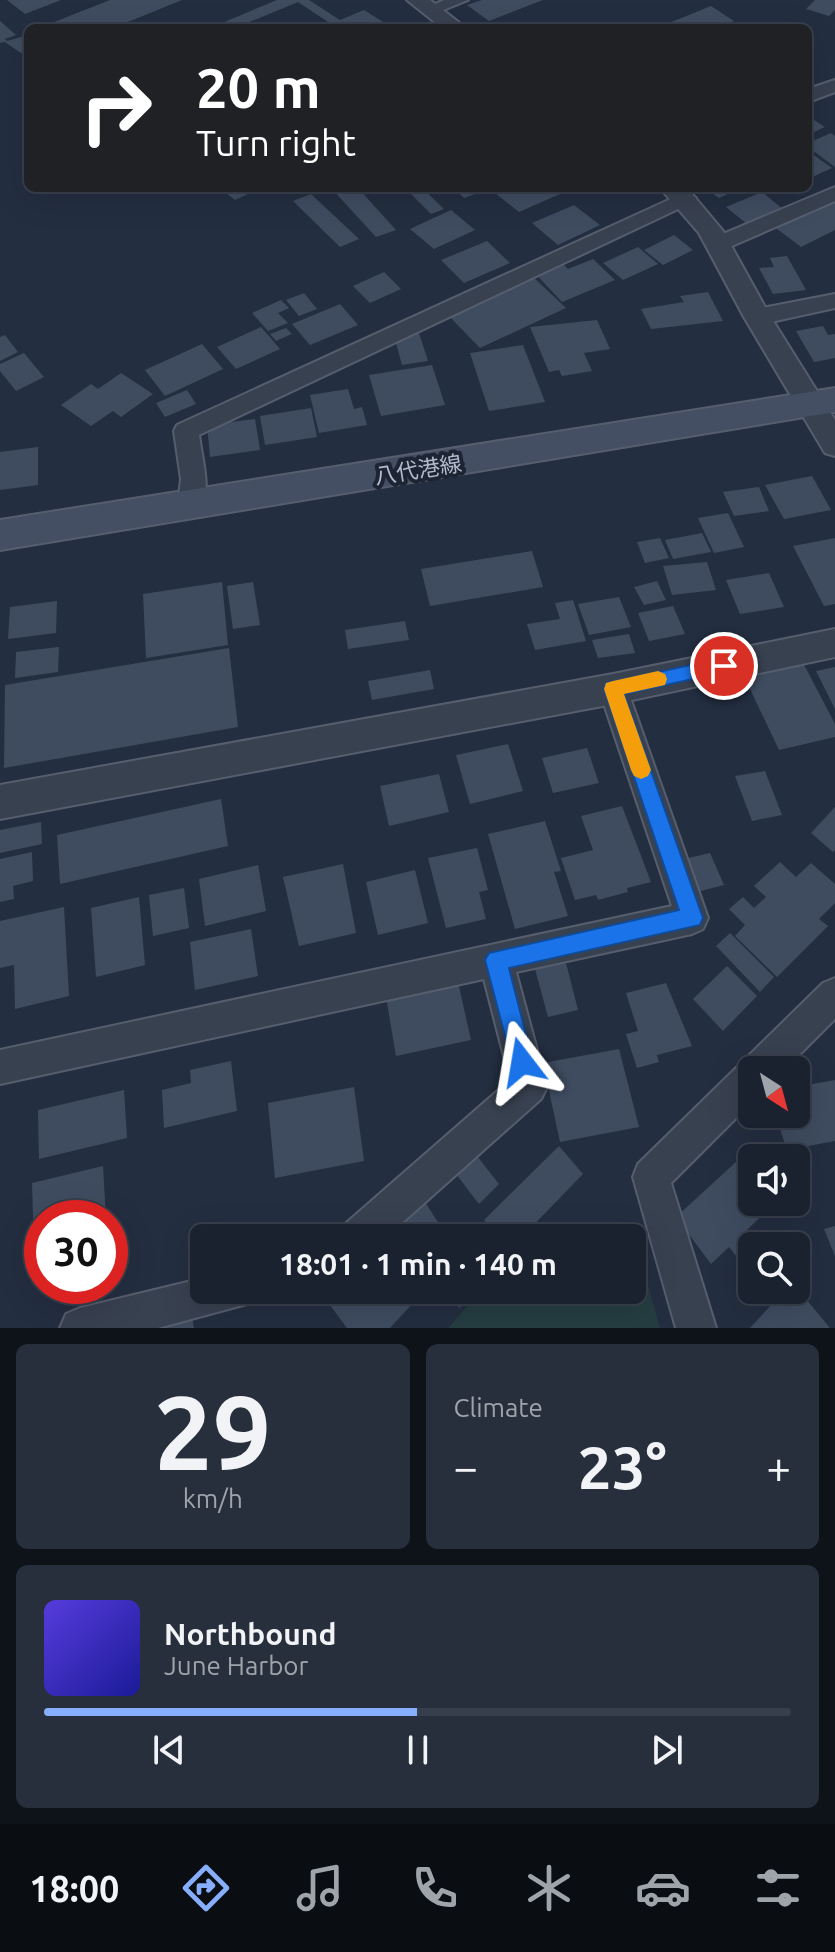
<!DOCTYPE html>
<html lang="en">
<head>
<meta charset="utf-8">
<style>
	body { margin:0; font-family:Ubuntu,"Noto Sans JP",sans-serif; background:#272f3c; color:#f1f3f6; height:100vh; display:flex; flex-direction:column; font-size:30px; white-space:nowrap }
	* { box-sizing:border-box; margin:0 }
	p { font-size:26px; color:#9fa4ab }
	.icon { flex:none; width:44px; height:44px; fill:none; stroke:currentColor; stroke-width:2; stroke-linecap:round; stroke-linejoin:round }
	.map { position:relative; height:1328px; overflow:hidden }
	.sheet { display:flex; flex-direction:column; gap:16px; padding:16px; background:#0e131a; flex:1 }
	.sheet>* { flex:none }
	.hud { position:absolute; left:24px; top:24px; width:788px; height:168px; border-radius:12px; box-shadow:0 8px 32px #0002,0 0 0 2px #383f4c; background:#202124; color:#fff; overflow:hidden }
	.needle { width:52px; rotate:144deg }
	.controls { position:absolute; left:738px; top:1056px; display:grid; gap:16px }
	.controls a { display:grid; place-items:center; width:72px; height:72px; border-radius:12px; background:#1a2230; box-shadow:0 8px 32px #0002,0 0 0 2px #383f4c; font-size:40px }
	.speed { position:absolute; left:24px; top:1200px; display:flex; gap:16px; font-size:40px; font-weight:700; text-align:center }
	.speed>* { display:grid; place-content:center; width:104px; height:104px; border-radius:50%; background:#1a2230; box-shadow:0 8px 32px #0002,0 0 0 2px #383f4c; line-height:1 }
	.speed .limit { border:12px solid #d22; background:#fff; color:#111 }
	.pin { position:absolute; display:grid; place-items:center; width:68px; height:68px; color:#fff; margin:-34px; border:4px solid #fff; border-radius:50%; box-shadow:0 2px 8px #0007 }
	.me { position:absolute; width:88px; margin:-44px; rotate:346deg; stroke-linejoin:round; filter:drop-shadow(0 0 6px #0008) }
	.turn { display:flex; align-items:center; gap:28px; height:168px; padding:0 40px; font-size:36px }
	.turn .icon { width:104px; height:104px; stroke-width:2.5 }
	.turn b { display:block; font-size:56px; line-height:68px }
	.big { font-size:60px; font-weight:700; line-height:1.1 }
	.sheet .widget { flex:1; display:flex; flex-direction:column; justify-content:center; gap:12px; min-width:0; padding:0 28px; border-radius:12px; background:#272f3c }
	.sheet .dial { align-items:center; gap:0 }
	.dial b { font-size:104px; line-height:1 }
	.song { display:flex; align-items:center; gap:24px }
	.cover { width:96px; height:96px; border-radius:12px; background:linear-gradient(135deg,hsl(250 70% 55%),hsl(240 70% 35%)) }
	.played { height:8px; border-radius:4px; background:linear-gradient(90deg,#87aefd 50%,#383f4c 50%) }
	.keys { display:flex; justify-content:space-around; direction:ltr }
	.heat { display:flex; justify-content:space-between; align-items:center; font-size:44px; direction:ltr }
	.sheet .tiles { flex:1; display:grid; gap:16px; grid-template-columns:1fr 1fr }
	.widget:last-child { grid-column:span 2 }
	.trip { position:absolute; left:190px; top:1224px; width:456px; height:80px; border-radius:12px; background:#1a2230; box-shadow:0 8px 32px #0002,0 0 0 2px #383f4c; font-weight:700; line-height:80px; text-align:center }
	.tab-bar { display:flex; height:128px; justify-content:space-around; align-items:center; background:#0a0e13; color:#9fa4ab }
	.tab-bar .icon { width:56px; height:56px }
	.tab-bar .on { color:#87aefd }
	.tab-bar b { font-size:36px; color:#f1f3f6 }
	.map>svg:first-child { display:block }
</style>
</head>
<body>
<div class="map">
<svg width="835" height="1328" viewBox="0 0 835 1328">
	<rect width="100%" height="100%" fill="#232e40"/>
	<!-- green -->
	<path fill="#253d41" d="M632 1228 660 1328H448L482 1290H632V1238H576Z"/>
	<!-- building -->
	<g fill="#3f4c60">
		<path d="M7 0H61L25 14Z"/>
		<path d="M110 0H182L128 22 136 28H102L99 25 39 28Z"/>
		<path d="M277 0H309L340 20 364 10 393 28H322L331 24 298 2 235 28H210Z"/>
		<path d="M482 0H543L489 21 467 5Z"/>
		<path d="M815 0H835V10L829 16 806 9Z"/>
		<path d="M711 6 734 21 716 28H677L669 23Z"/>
		<path d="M0 21 16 35 5 39 7 41 28 35V58L5 42 0 43Z"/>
		<path d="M808 116 825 127 808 135Z"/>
		<path d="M831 133 835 136V167L808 147V143Z"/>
		<path d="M808 151 832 168 808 179Z"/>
		<path d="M220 188H260L235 200Z"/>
		<path d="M358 188 396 230 376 237 332 189Z"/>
		<path d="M405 188H422L444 209 431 214Z"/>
		<path d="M454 188H491L464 198Z"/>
		<path d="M506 188H552L560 194 519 212 495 193Z"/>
		<path d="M733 188 736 190 719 198 706 189Z"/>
		<path d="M762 192 783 209 747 224 726 207Z"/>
		<path d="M311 194 359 239 340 247 293 201Z"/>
		<path d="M835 200V230L801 247 776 228Z"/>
		<path d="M574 205 600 225 558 245 532 223Z"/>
		<path d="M451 210 475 230 434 249 410 229Z"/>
		<path d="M674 235 693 250 663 265 644 250Z"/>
		<path d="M487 241 510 263 464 283 441 260Z"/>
		<path d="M638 247 658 264 623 280 603 263Z"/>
		<path d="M787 256 806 290 773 294 759 268 774 267 770 258Z"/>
		<path d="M593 259 615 280 562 302 532 270 559 260 568 269Z"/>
		<path d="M384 272 401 289 370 303 353 286Z"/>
		<path d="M530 274 566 308 480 348 445 312Z"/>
		<path d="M708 292 723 321 651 329 641 309 684 302 680 296Z"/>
		<path d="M304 293 317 309 299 316 286 300Z"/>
		<path d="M281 300 289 308 278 313 288 323 268 331 252 313Z"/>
		<path d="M340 304 358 325 310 345 292 324Z"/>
		<path d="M597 320 610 349 584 353 592 371 562 376 559 370 549 372 530 327Z"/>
		<path d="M823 326 828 335 835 334V358L814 362 796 331Z"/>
		<path d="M261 327 280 349 236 369 217 347Z"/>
		<path d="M286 328 292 334 276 341 270 334Z"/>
		<path d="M419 333 428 361 402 365 394 336Z"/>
		<path d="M5 335 18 352 0 361V337Z"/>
		<path d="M202 344 223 369 165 396 145 370Z"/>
		<path d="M523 345 545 402 489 411 470 353Z"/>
		<path d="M24 353 44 377 16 391 0 371V364Z"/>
		<path d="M432 365 445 405 381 416 369 375Z"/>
		<path d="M121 373 153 394 121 417 113 411 91 426 61 405 91 384 98 389Z"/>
		<path d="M348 389 354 409 362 407 367 425 319 433 310 395Z"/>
		<path d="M187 390 196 404 165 417 156 403Z"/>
		<path d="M311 408 317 437 265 445 260 416Z"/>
		<path d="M255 419 260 450 210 457 207 425Z"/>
		<path d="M38 447V485L0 490V452Z"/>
		<path d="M812 476 831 510 784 519 765 485Z"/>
		<path d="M759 487 769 511 734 516 723 492Z"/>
		<path d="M728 513 744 547 714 553 698 518Z"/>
		<path d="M702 533 711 552 673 559 665 540Z"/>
		<path d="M660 538 669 558 645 563 637 542Z"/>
		<path d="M835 538V604L824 606 793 546Z"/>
		<path d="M532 551 543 587 430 606 421 569Z"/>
		<path d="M707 562 716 590 672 595 663 566Z"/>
		<path d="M769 573 784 607 740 614 726 580Z"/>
		<path d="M657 581 666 600 644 605 634 587Z"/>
		<path d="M222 582 228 645 146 658 143 594Z"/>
		<path d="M253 582 260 625 233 629 227 586Z"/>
		<path d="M619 597 631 627 589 635 578 604Z"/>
		<path d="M573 600 586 641 535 650 527 624 560 619 555 603Z"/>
		<path d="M57 601 56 633 8 639 10 607Z"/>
		<path d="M673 606 685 634 649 641 638 613Z"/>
		<path d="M405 621 409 640 348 649 345 630Z"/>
		<path d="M629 634 635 653 598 658 592 640Z"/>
		<path d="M59 647 58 672 15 678 16 652Z"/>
		<path d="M229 648 238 727 4 768 5 685Z"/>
		<path d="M800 657 835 724V737L779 750 741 670Z"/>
		<path d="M835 667V709L816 671Z"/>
		<path d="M430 670 434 689 372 700 368 681Z"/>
		<path d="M508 744 523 791 470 804 456 755Z"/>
		<path d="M587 748 599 783 553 793 542 758Z"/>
		<path d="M765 771 782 815 752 821 735 776Z"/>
		<path d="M439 774 449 812 389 826 380 786Z"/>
		<path d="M221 799 228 846 60 884 57 835Z"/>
		<path d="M622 806 651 882 627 888 628 892 598 900 596 895 575 900 561 858 593 850 581 816Z"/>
		<path d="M835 807V850L833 852 811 833Z"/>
		<path d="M545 821 561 871 554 872 568 916 515 929 488 834Z"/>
		<path d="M41 822 42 844 0 853V830Z"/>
		<path d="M477 848 488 890 479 892 486 919 446 928 428 858Z"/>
		<path d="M32 852 33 881 13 886 14 899 0 902V859Z"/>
		<path d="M710 853 724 885 693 893 680 860Z"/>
		<path d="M780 862 796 877 811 863 835 884V903L819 919 828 926 777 977 735 936 745 925 729 909 743 897 754 908 766 897 754 886Z"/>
		<path d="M343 864 356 933 299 946 283 877Z"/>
		<path d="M258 865 266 911 205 926 199 879Z"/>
		<path d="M415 870 428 923 378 935 366 882Z"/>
		<path d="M184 888 189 928 153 936 149 895Z"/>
		<path d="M139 897 145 965 96 977 91 908Z"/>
		<path d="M64 907 69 996 15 1009 14 965 0 968V921Z"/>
		<path d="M251 929 258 976 195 990 190 942Z"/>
		<path d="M730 933 774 977 760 992 716 946Z"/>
		<path d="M566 963 578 1010 548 1017 535 969Z"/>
		<path d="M727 966 757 996 723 1031 693 999Z"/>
		<path d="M458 982 471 1040 396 1056 386 997Z"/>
		<path d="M666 983 692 1046 657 1055 659 1062 637 1068 626 1034 638 1031 626 993Z"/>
		<path d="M619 1049 639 1127 560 1142 543 1063Z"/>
		<path d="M231 1061 237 1111 164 1128 162 1090 191 1083 190 1070Z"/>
		<path d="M835 1080V1141L787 1150 775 1114H796V1087Z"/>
		<path d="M354 1087 364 1161 275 1178 268 1103Z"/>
		<path d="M124 1090 127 1138 39 1159 38 1110Z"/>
		<path d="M559 1146 583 1174 521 1238H498L484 1220Z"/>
		<path d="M749 1150 756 1158H752V1202H776L747 1230 759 1246H752V1267L748 1271 729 1247 711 1264 676 1217Z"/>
		<path d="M477 1156 499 1184 479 1204 456 1174Z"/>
		<path d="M103 1166 106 1218H42V1285L35 1287 32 1183Z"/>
		<path d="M425 1202 448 1238H415L404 1220Z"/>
		<path d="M835 1226V1256L824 1229Z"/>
		<path d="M796 1287 830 1328H750L785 1290H796Z"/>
		<path d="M337 1290H406L414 1302 390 1328H347L327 1301Z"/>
		<path d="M448 1290H480L459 1308Z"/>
		<path d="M191 1313 194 1328H150Z"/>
	</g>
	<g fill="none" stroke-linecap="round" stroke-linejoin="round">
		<defs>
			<g id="minor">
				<path d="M444 0H468L431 15 422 10Z"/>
				<path d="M835 80V92L808 102V89Z"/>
				<path d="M835 187V201L725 249H711L708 244 711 239Z"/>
				<path d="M686 192 696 198 693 202 199 435C202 459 212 491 200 513L191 516 182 513 178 506 181 479 174 431 177 425Z"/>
				<path d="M835 294V308L757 325 749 322 746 317 749 312 757 309Z"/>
				<path d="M613 677 623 680 627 689 708 918 703 929 692 934 516 972 547 1087 541 1099 385 1238H338L344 1225 510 1080 484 979 0 1084V1050L672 906 599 689 603 680Z"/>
				<path d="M835 978V1019L784 1070H752V1102L671 1183 716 1328H676L633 1177 638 1164 823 983Z"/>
				<path d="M204 1278V1290H252L247 1304 158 1328H60L66 1314 80 1308Z"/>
			</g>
			<g id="tertiary">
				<path d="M407 0H430L466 28H442Z"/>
				<path d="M660 188H687L723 231 770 316 835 420V456L825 453 744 317 699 233Z"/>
				<path d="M835 629V657L613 704 0 819V785L613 674Z"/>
			</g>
			<path id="secondary" d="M835 388V412L0 550V520Z"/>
		</defs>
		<!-- minor casing -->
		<use href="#minor" stroke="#565e6e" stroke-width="4"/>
		<!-- tertiary casing -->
		<use href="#tertiary" stroke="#565e6e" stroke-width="4"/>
		<!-- secondary casing -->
		<use href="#secondary" stroke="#565e6e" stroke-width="4"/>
		<!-- minor -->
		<use href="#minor" fill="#384150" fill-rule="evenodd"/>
		<!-- tertiary -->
		<use href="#tertiary" fill="#384150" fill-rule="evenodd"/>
		<!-- secondary -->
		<use href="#secondary" fill="#454f63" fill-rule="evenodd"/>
	</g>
	<!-- route -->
	<path fill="#1a73e8" stroke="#114b97" stroke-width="2" d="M724 658 730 660 733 666 730 671 624 694 703 918 700 925 509 968 533 1062 530 1070 522 1073 514 1070 485 960 489 953 679 910 604 689 606 683Z"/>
	<!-- slow -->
	<path fill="#f59e0b" d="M658 671 665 674 667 679 665 685 624 694 651 770 648 776 641 779 634 776 631 770 604 689 606 683 613 681Z"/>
	<g text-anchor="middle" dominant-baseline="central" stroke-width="8" stroke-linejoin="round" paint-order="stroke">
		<!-- street labels -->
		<g font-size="22" fill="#b4bccb" stroke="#1d2535">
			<text transform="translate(418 469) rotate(-9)">八代港線</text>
		</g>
	</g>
</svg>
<div class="controls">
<a><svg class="needle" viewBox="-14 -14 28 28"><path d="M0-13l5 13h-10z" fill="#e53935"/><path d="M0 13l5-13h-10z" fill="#9fa4ab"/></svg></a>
<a><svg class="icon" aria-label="sound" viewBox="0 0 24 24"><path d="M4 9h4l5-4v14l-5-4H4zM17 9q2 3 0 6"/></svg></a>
<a><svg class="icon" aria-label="search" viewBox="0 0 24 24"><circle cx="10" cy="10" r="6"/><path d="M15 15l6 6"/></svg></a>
</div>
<div class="speed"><div class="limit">30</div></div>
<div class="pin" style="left:724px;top:666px;background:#d93025"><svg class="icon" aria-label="arrive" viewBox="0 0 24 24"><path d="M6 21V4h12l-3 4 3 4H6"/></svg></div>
<svg class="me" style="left:522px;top:1062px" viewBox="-20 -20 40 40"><path d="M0-17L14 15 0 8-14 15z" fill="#1a73e8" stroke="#fff" stroke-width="4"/></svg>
<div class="trip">18:01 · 1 min · 140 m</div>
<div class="hud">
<div class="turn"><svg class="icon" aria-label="right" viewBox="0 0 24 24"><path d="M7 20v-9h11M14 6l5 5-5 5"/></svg><div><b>20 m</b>Turn right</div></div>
</div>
</div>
<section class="sheet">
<div class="tiles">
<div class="widget dial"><b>29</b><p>km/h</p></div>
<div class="widget"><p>Climate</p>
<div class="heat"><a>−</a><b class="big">23°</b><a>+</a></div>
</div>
<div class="widget">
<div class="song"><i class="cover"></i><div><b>Northbound</b><p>June Harbor</p></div></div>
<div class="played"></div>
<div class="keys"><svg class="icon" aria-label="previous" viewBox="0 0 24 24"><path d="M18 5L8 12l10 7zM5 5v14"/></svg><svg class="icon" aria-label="pause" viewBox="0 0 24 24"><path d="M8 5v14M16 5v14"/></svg><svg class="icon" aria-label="next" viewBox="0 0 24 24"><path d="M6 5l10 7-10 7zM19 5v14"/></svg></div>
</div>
</div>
</section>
<nav class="tab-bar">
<b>18:00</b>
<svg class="icon on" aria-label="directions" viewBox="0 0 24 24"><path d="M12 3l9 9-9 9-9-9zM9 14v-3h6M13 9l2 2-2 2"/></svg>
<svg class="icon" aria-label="music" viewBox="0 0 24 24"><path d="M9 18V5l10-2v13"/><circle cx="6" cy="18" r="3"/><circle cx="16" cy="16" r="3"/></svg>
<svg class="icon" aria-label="phone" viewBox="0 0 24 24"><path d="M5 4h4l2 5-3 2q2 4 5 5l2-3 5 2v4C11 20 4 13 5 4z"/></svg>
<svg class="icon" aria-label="climate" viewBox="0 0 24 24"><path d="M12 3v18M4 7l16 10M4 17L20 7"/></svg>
<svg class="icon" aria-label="car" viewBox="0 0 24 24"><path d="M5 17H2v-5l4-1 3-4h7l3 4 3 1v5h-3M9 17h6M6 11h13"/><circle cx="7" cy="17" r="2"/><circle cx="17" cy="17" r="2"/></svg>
<svg class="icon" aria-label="filters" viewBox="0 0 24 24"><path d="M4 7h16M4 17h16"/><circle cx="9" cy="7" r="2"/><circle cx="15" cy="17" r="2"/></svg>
</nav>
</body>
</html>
